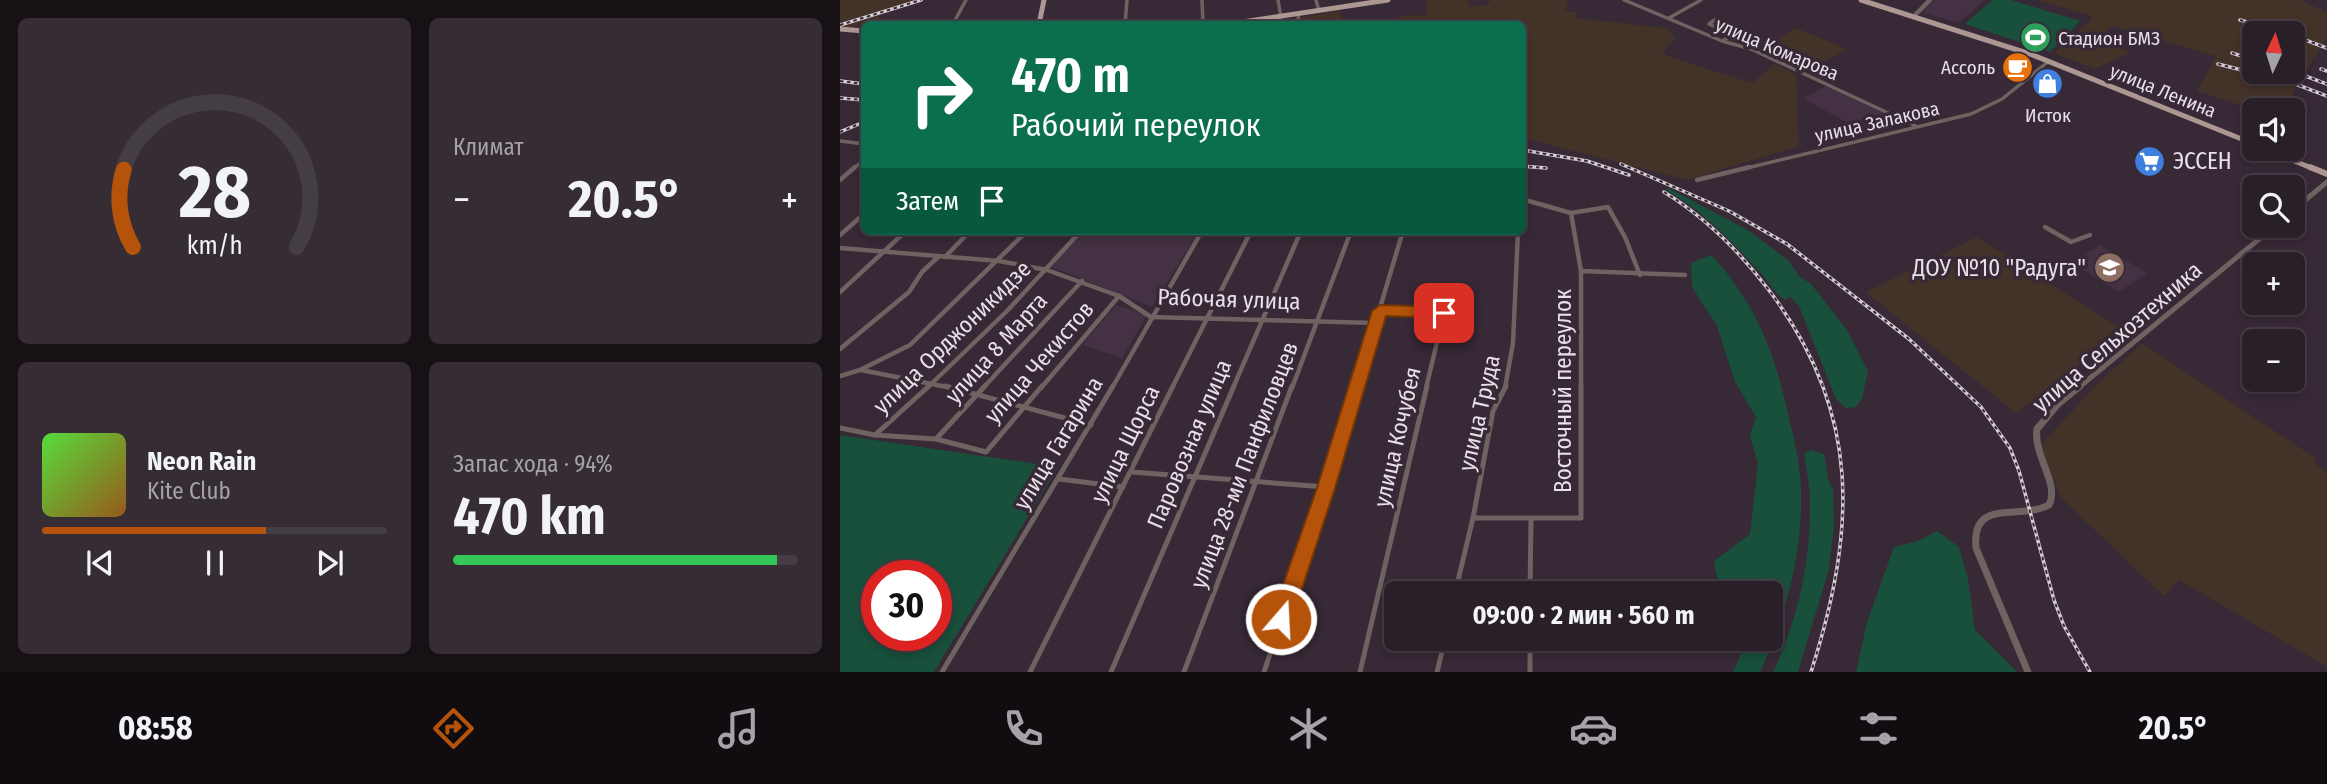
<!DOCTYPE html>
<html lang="ru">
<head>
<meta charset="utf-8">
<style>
	body { margin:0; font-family:"Fira Sans Condensed",sans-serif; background:#352c34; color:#f1f3f6; height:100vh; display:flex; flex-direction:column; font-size:26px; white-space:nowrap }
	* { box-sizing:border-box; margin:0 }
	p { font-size:23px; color:#a5a2a8 }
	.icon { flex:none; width:38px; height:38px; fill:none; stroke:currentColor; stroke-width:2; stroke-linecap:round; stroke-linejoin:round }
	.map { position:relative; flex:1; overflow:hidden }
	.drawer { display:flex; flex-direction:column; gap:18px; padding:18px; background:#171116; width:840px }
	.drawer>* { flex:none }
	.top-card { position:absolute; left:21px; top:21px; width:665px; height:214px; border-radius:10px; box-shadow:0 4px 10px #0003,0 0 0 2px #453d45; background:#0b6e4f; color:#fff; overflow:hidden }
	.needle { width:46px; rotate:4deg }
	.buttons { position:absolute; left:1402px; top:21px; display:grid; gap:14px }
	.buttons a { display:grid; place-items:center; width:63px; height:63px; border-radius:10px; background:#291f28; box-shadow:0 4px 10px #0003,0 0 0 2px #453d45; font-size:35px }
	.speed { position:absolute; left:21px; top:560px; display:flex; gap:14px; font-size:35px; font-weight:700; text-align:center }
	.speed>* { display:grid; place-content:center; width:91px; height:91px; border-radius:50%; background:#291f28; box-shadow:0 4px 10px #0003,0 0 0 2px #453d45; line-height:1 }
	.speed .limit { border:10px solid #d22; background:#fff; color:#111 }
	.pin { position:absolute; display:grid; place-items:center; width:60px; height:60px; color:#fff; margin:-30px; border-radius:14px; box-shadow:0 4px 10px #0006 }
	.me { position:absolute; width:77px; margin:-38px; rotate:19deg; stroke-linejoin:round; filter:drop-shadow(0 0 5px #0008) }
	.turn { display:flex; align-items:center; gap:24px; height:147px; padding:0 35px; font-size:32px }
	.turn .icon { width:91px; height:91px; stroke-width:2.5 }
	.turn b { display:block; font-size:49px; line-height:60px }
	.then { display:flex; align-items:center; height:66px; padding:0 35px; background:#0003; gap:14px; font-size:26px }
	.big { font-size:52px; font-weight:700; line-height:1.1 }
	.drawer .widget { flex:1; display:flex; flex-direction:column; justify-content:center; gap:10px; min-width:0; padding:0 24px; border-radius:10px; background:#352c34 }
	.drawer .dial { align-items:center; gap:0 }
	.dial svg { height:182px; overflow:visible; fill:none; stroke:#453d45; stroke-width:7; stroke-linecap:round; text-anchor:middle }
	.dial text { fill:#f1f3f6; stroke:none }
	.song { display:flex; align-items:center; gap:21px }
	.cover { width:84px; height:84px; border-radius:10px; background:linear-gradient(135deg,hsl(110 70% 55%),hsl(30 70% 35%)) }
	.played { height:7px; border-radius:4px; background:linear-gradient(90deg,#b45309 65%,#453d45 65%) }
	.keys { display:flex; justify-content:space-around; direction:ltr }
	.heat { display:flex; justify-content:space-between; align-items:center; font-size:38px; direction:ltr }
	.charge { height:10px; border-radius:5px; background:linear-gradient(90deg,#34c759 94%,#453d45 0) }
	.drawer .tiles { flex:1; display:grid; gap:18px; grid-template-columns:repeat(2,1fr) }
	.trip { position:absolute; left:544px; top:581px; width:399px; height:70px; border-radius:10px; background:#291f28; box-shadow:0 4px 10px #0003,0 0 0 2px #453d45; font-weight:700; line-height:70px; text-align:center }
	.dock { display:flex; height:112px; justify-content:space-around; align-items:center; background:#100c10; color:#a5a2a8 }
	.dock .icon { width:49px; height:49px }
	.dock .active { color:#b45309 }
	.dock b { font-size:32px; color:#f1f3f6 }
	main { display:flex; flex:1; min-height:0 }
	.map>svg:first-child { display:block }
</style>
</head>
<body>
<main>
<section class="drawer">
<div class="tiles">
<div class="widget dial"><svg viewBox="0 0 100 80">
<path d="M14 69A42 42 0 1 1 86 69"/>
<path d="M14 69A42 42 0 0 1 10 35" stroke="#b45309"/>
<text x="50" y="56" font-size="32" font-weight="700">28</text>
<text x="50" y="72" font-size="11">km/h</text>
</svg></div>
<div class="widget"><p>Климат</p>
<div class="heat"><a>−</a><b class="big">20.5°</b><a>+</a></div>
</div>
<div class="widget">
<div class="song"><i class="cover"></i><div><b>Neon Rain</b><p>Kite Club</p></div></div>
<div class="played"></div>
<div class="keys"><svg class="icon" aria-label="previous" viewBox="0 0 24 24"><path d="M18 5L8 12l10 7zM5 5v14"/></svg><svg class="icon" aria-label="pause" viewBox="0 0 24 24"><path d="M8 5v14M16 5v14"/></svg><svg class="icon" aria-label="next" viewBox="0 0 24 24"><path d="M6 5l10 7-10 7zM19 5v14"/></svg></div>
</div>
<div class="widget"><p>Запас хода · 94%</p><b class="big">470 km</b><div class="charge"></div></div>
</div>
</section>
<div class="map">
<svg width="1487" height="672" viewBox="0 0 1487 672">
	<rect width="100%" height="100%" fill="#372936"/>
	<!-- built -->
	<g fill="#443143">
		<path d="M1094 0H1145L1118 23 1082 12Z"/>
		<path d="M986 86 1067 124 1027 134 963 98Z"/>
		<path d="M241 231H359L312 307 209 266Z"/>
		<path d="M1260 245 1307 273 1279 292 1232 263Z"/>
		<path d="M276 305 307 315 282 358 242 345Z"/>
	</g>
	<!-- industrial -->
	<g fill="#433228" fill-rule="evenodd">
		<path d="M0 0H86L38 14 42 19 10 28 0 27Z"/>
		<path d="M587 0H627L630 7 646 5 651 0H728L725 11 736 12 735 18 825 28 836 37 822 54 912 83 935 64 956 75 959 146 847 180 683 138 682 24H557L559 16 587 15Z"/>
		<path d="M1198 0H1460L1486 12 1487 36 1443 110H1416L1357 91 1376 56 1271 26 1259 40 1291 52 1255 69 1214 53 1251 20V16ZM1414 33H1452V72H1414Z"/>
		<path d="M499 11 503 24H461V17Z"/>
		<path d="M956 28 1007 49 971 69 897 37 906 32 931 42Z"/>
		<path d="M1137 237 1283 330 1176 413 1025 292Z"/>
		<path d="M1302 343 1474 457 1476 465 1487 472V667L1339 580 1324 596 1221 498 1199 447 1257 384Z"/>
	</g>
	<!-- green -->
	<g fill="#18503b" fill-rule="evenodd">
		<path d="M1153 0H1171L1240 21 1210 52 1125 24Z"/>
		<path d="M828 188 906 229 948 260 960 277 971 284 1007 330 1028 371 1022 399 1016 407 1006 408 996 399 959 306 950 297 945 300C934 293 928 280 919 271 891 241 862 210 826 190Z"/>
		<path d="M871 255C911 297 932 345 945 401 949 420 955 439 958 459 969 529 950 609 920 672H893L904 647 905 639H931V593H880L874 561 910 534 918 464 910 436 916 417 895 382 877 326 852 287 851 263Z"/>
		<path d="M0 435 218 467 94 672H0ZM37 576H96V635H37Z"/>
		<path d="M971 450 984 454 988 479 993 490 994 526 989 569 958 672H933C958 620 971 560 970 502 970 485 966 469 964 453Z"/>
		<path d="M1097 531 1119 547 1128 579 1135 630 1177 672H1016L1027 622 1054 547 1078 541Z"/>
	</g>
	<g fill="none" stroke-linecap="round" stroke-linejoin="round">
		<!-- minor-far2 -->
		<g stroke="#6e6361" stroke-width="3.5">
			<path d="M362 0 363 24"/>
			<path d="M438 0 441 17"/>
			<path d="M476 0 479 11"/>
			<path d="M784 0 882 41 911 49 1076 126"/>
			<path d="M458 14 459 24"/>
			<path d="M829 18 861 0"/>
			<path d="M876 19 885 22 878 28 869 24Z"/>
			<path d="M113 24 126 0"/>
			<path d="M285 24 287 0"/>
			<path d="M431 24 436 18"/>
			<path d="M878 28 892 34 883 41"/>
			<path d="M0 141 24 144"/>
			<path d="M13 169 24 160"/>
			<path d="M903 169 1131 114 1162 99 1209 61"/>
		</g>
		<!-- minor-far1 -->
		<g stroke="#6e6361" stroke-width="4.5">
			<path d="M0 180 15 167"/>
			<path d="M857 180 910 167"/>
			<path d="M682 199 731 213 768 207 785 237 800 275"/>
			<path d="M731 213 741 271V388"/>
			<path d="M1205 227 1231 242 1250 235"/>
			<path d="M0 235 24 214"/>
			<path d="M0 248 159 261 207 270 279 296 311 317 536 323"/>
			<path d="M105 257 130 231"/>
			<path d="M741 271 845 275"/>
			<path d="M0 292 66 231"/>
			<path d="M540 311 604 313 586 388"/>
			<path d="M0 349 69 292 82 272 98 257"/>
			<path d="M21 370 112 388"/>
			<path d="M0 376 20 370 70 345 187 231"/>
			<path d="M87 388 167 311 241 231"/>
			<path d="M143 388 242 281"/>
			<path d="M201 388 279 296"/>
			<path d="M272 388 362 231"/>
			<path d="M332 388 411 231"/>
			<path d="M393 388 461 231"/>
			<path d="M452 388 511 231"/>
			<path d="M516 388 563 231"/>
			<path d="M665 388 673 343 678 231"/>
		</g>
		<!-- minor -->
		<g stroke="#6e6361" stroke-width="5">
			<path d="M105 386 251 425"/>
			<path d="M0 428 35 435 96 439 146 452 202 386"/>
			<path d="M35 435 89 386"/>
			<path d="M96 439 145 386"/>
			<path d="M292 472 486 487"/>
			<path d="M219 479 283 487"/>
			<path d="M633 518 653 411 666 386"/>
			<path d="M615 593 633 518H741V386"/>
			<path d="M690 593 691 519"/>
			<path d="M690 639V672"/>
			<path d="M102 672 273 386"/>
			<path d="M190 672 333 386"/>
			<path d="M271 672 394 386"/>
			<path d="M344 672 452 386"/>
			<path d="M424 672 486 487 516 386"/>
			<path d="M520 672 587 386"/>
			<path d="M597 672 605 639"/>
		</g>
		<!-- tertiary-far2 -->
		<path stroke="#6e6361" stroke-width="4.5" d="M1074 16 1090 0"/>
		<!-- tertiary-far1 -->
		<g stroke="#6e6361" stroke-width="5">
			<path d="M1452 211 1487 182"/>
			<path d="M1238 388 1435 226"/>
		</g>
		<!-- tertiary -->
		<path stroke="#6e6361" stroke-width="7" d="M1188 672 1136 548C1131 497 1178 521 1209 505 1220 484 1193 455 1197 429L1218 404 1240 386"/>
		<!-- primary-far1 -->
		<g stroke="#ac9793" stroke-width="5">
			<path d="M1021 0 1190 54 1414 144"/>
			<path d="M199 24 204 0"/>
			<path d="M389 24 548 0"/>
			<path d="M0 29 24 31"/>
			<path d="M1425 149 1474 169"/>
		</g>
		<!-- primary -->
		<path stroke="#ac9793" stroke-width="6" d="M1470 167 1487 174"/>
		<defs>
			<g id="rail">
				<path d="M1400 20 1448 33"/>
				<path d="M0 25 81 0"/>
				<path d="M1452 35 1487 48"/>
				<path d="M1392 53 1414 60"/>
				<path d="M1378 64 1453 83 1487 96"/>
				<path d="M1481 69 1487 71"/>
				<path d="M1452 71 1487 84"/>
				<path d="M0 81 24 84"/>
				<path d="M0 98 24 100"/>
				<path d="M0 132 24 122"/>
				<path d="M682 150 747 161 789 175"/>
				<path d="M781 164 889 211 947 244 1069 339 1141 407 1170 448 1179 471 1214 600 1224 626 1250 672"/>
				<path d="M682 166 706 168"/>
				<path d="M824 192C865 217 899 251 928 289 1023 413 1016 531 971 672"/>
			</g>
		</defs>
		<!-- rail casing -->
		<use href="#rail" stroke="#d4cbd4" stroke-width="3.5"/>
		<!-- rail -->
		<use href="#rail" stroke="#372936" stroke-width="2" stroke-dasharray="3.5" stroke-linecap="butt"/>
	</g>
	<!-- route -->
	<path fill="#b45309" stroke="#753606" stroke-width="2" d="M540 305 604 307 611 313 604 318 546 316 495 488 452 619 449 626 441 629 434 626 431 619 477 488 532 311Z"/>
	<!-- icons -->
	<defs>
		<symbol id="stadium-disc" viewBox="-11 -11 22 22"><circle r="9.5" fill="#2e9e5b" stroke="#372936"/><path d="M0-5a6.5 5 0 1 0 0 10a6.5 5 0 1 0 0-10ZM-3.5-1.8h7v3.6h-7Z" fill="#fff"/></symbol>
		<symbol id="cafe-disc" viewBox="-11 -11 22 22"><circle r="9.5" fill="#e8710a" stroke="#372936"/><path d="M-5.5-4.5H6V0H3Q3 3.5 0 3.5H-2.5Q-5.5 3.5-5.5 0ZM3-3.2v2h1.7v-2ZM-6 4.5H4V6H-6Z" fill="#fff"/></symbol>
		<symbol id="shop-disc" viewBox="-11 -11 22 22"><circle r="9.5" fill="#3f7fe0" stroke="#372936"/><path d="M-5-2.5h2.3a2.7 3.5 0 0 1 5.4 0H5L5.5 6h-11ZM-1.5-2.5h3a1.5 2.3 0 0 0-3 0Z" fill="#fff"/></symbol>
		<symbol id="supermarket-disc" viewBox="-11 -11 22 22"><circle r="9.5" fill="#3f7fe0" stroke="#372936"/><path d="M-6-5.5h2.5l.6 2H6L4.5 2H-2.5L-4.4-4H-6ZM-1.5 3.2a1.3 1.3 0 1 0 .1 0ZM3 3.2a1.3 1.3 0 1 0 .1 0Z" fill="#fff"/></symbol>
		<symbol id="school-disc" viewBox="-11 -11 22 22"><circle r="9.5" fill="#8d6e63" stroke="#372936"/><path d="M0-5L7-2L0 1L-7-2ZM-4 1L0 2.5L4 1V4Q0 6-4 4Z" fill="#fff"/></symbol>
	</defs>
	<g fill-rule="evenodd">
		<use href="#stadium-disc" x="1178" y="20" width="35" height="35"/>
		<use href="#cafe-disc" x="1160" y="50" width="35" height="35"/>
		<use href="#shop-disc" x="1190" y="66" width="35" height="35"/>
		<use href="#supermarket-disc" x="1292" y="144" width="35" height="35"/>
		<use href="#school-disc" x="1252" y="250" width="35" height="35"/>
	</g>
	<g text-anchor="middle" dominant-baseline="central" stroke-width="7" stroke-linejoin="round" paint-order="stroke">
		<!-- far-poi labels -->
		<g font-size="19" fill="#e8dfe8" stroke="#372936" text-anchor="start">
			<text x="1218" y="38">Стадион БМЗ</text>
			<text x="1155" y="67" text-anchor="end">Ассоль</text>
			<text x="1208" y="115" text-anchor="middle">Исток</text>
		</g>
		<!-- far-street labels -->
		<g font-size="19" fill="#e8dfe8" stroke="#372936">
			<text transform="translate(937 49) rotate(23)">улица Комарова</text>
			<text transform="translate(1323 91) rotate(22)">улица Ленина</text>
			<text transform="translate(1037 122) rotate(-13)">улица Залакова</text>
		</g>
		<!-- poi labels -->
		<g font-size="23" fill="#e8dfe8" stroke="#372936" text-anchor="start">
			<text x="1333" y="161">ЭССЕН</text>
			<text x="1246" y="268" text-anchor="end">ДОУ №10 "Радуга"</text>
		</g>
		<!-- street labels -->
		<g font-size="23" fill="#e8dfe8" stroke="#372936">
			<text transform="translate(389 299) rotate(2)">Рабочая улица</text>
			<text transform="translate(112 337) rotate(-44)">улица Орджоникидзе</text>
			<text transform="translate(1277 337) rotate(-41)">улица Сельхозтехника</text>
			<text transform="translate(156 348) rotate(-48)">улица 8 Марта</text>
			<text transform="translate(199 362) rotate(-49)">улица Чекистов</text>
			<text transform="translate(723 391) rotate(-90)">Восточный переулок</text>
			<text transform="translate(639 413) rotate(-77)">улица Труда</text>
			<text transform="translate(557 437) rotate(-77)">улица Кочубея</text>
			<text transform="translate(218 443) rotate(-59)">улица Гагарина</text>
			<text transform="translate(285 444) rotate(-64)">улица Щорса</text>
			<text transform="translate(349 444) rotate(-67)">Паровозная улица</text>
			<text transform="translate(404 465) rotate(-69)">улица 28-ми Панфиловцев</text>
		</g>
	</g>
</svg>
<div class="buttons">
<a><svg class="needle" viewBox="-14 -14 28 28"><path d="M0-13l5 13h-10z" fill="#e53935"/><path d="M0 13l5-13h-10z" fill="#a5a2a8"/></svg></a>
<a><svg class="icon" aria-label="sound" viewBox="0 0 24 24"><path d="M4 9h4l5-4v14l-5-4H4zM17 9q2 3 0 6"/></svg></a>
<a><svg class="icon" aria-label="search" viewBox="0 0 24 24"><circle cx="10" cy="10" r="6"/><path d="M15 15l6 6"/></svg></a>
<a>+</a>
<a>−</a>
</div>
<div class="speed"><div class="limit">30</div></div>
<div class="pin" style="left:604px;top:313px;background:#d93025"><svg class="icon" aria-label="arrive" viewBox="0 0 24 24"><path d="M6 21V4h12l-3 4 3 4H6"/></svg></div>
<svg class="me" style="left:441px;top:619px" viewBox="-20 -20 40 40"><circle r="17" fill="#b45309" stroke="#fff" stroke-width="3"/><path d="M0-11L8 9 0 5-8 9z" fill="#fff"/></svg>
<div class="trip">09:00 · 2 мин · 560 m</div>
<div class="top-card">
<div class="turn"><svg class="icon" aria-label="right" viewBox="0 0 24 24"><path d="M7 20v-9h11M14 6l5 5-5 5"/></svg><div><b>470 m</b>Рабочий переулок</div></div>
<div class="then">Затем<svg class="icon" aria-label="arrive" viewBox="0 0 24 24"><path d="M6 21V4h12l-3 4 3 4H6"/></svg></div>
</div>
</div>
</main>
<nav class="dock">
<b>08:58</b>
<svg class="icon active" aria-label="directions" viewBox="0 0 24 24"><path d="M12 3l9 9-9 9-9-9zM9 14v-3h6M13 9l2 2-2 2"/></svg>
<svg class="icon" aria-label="music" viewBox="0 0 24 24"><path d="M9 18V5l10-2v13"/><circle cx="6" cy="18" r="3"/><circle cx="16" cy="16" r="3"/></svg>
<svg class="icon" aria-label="phone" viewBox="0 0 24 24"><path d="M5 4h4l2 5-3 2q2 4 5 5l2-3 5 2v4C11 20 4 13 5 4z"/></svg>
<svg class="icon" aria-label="climate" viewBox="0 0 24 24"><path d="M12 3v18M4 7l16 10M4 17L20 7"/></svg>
<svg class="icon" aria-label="car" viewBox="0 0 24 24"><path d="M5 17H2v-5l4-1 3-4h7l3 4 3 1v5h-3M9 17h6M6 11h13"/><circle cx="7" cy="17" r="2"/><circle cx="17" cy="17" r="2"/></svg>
<svg class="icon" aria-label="filters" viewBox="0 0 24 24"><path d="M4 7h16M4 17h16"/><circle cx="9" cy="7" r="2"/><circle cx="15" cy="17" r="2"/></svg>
<b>20.5°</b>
</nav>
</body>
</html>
